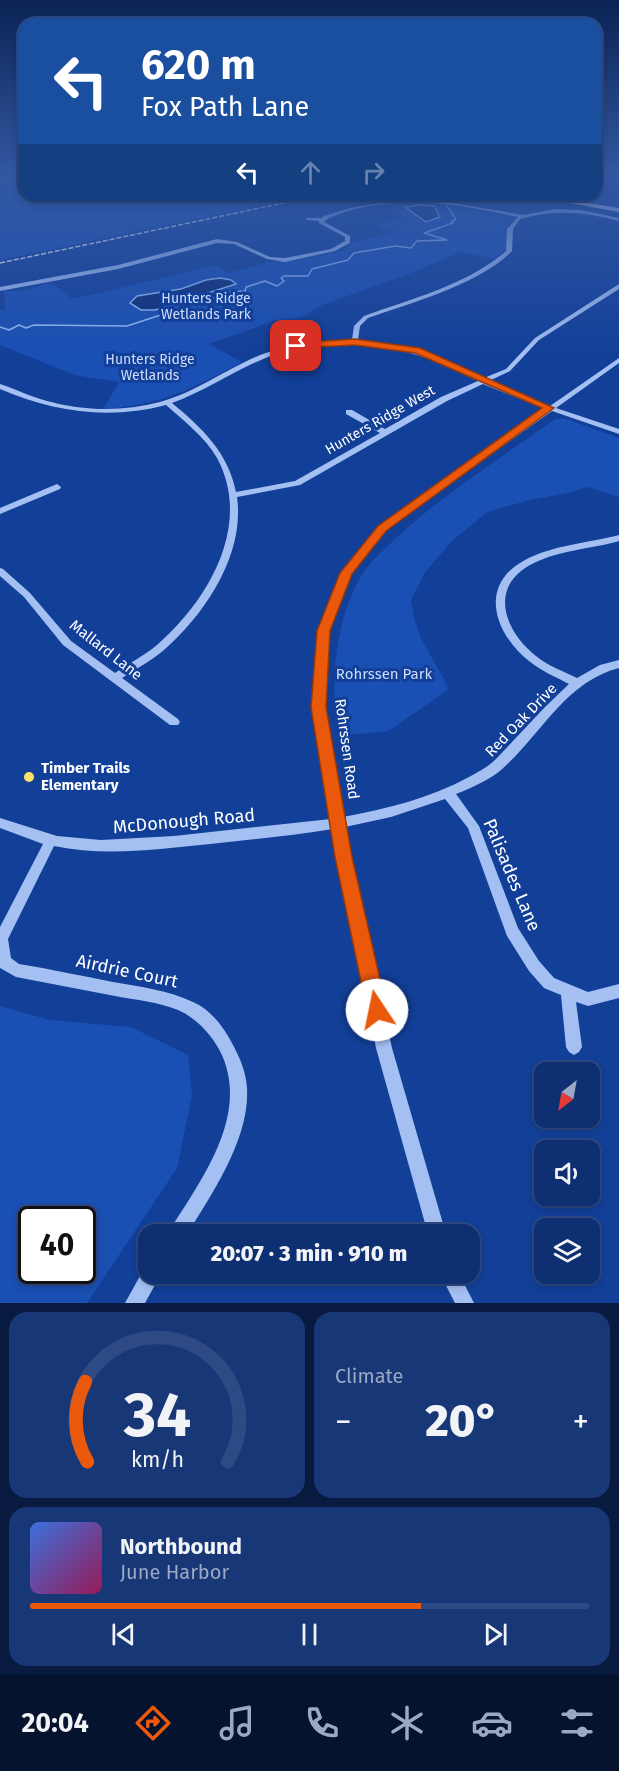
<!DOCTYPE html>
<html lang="en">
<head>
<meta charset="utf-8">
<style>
	body { margin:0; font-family:"Fira Sans",sans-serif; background:#173777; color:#f1f3f6; height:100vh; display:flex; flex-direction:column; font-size:22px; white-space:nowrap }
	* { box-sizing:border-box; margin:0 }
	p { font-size:20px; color:#9ba9c4 }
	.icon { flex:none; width:33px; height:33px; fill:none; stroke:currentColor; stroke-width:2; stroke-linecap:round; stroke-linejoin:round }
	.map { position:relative; height:1303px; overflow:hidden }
	.side { display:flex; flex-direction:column; gap:9px; padding:9px; background:#081a3f; flex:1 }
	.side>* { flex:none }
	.banner { position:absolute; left:18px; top:18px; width:584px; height:183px; border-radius:18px; box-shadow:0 3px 9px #0003,0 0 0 2px #2e4a84; background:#1a4fa0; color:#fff; overflow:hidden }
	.needle { width:39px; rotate:211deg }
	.buttons { position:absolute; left:534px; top:1062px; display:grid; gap:12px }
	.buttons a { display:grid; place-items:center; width:66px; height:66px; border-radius:12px; background:#0e2f72; box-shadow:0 3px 9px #0003,0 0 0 2px #2e4a84; font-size:30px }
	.speed { position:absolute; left:18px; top:1206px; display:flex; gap:12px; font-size:30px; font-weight:700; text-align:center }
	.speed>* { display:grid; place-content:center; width:78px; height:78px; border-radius:50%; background:#0e2f72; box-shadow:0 3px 9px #0003,0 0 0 2px #2e4a84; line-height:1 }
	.speed .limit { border:3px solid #111; border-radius:9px; background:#fff; color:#111 }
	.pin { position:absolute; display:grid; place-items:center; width:51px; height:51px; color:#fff; margin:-26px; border-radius:12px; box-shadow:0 3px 9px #0006 }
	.me { position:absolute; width:66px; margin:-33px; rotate:349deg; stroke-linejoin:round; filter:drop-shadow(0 0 4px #0008) }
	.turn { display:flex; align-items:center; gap:21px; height:126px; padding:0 24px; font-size:27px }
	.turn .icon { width:78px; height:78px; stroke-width:2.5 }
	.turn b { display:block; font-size:42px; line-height:51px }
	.lanes { display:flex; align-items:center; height:57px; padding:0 24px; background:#0003; justify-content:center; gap:30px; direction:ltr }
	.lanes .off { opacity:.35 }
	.big { font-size:45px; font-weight:800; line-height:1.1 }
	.side .widget { flex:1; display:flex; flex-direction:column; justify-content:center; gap:9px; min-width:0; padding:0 21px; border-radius:18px; background:#173777 }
	.side .dial { align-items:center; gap:0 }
	.dial svg { height:156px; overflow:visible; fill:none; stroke:#2e4a84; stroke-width:7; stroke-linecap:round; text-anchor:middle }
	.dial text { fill:#f1f3f6; stroke:none }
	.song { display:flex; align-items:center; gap:18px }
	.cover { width:72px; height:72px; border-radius:9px; background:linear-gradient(135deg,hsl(220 70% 55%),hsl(330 70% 35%)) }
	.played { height:6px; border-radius:3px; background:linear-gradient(90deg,#ea580c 70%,#2e4a84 70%) }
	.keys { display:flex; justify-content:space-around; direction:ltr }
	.heat { display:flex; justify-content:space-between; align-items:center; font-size:33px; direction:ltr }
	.side .tiles { flex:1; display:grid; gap:9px; grid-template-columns:1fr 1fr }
	.widget:last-child { grid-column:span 2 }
	.trip { position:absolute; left:138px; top:1224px; width:342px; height:60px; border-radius:18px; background:#0e2f72; box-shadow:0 3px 9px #0003,0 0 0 2px #2e4a84; font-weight:800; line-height:60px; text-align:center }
	.tab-bar { display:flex; height:96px; justify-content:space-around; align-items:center; background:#06132e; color:#9ba9c4 }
	.tab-bar .icon { width:42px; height:42px }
	.tab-bar .on { color:#ea580c }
	.tab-bar b { font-size:27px; color:#f1f3f6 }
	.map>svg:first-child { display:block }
</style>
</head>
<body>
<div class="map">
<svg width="619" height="1303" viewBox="0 0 619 1303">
	<rect width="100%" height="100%" fill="#123f98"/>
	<!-- green -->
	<g fill="#1a4fb3" fill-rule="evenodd">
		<path d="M0 173H24V195H312L0 260Z"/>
		<path d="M406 195H513L561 204 517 198 487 207Z"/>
		<path d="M406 203 447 205 513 218 506 230V247L495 259 460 252 409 274 322 305 301 318 276 320 209 344 242 362C189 390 164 404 103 409L119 382 74 375 0 345V310L5 309 4 291H19L51 283 71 298H77L217 265 228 273 274 261 300 260 341 251 353 242 393 232 377 225 405 217 384 205Z"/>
		<path d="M555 419H566L619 438V497L587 487 568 493 530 500 487 512 451 542 426 571 411 600 414 618 421 638 449 689 389 731 338 736C330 684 334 623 361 576 369 563 383 550 395 539 443 494 501 458 555 419Z"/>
		<path d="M0 1006 50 1020 131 1027 188 1055 192 1096 177 1168 87 1303H0ZM32 1220H82V1270H32Z"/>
	</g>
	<!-- water -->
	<g fill="#0b2d74" stroke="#96b9f7" stroke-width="1.5">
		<path d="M422 205 434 206 440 217 426 222 405 207Z"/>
		<path d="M220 278 231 280 236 284 155 310H141L130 303 137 296 181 289 206 280Z"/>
	</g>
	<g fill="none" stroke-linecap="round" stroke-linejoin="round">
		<!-- stream -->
		<g stroke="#96b9f7" stroke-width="1.5">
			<path d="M441 195 444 198"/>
			<path d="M0 327 9 330 19 325 26 328 34 325 127 326 231 292 245 291 246 287 265 281 277 286 284 281 281 278 284 276H308L312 269 348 260 354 253 395 246 411 248 417 241 447 240 424 233 453 223 451 222 456 219 447 206"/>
		</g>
		<!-- minor -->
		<g fill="#a4c0f3" fill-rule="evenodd">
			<path d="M399 200 448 202 523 215 556 209 582 210 619 218V221C585 212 554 209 520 219L513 229 512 251C480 284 411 303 368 318L360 326 358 340C406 343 441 359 484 378L506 369 535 338 619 284V289L539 340 510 371 489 381 550 406 619 358V363L556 408 619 429V434L552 411 385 530 351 574 328 631 324 707 343 817C387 809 430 798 469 777 478 772 488 767 496 759L545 707 569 684C556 677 541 671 529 661 494 633 478 585 525 560 553 545 588 543 619 535V541C591 549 560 550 534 563 488 585 503 630 536 656 548 666 563 671 577 678L600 665 619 660V668C565 682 541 735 501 770 489 780 471 788 456 794L479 826 518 928 539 961 554 978 588 992 619 984V998L588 1006 576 1002 582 1047 579 1052 574 1055 569 1052 566 1047 561 995 544 988 529 971 507 936 468 828 445 799 391 817 345 827 392 1048 446 1234H428L376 1048 333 829C292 836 251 839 210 844 158 849 105 857 54 846L8 939 11 958 19 964C50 969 82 976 113 982 141 987 168 990 193 1002 211 1010 224 1027 233 1045 240 1058 246 1072 247 1088 250 1138 212 1194 187 1234H168L171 1228C203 1177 251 1113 220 1051 211 1034 196 1018 178 1010 158 1002 136 1000 115 996 82 990 49 983 16 977L0 968V927L43 844 0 828V818L57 836 101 840 174 836 331 819 312 707 318 631 341 573 379 526 545 409 483 384 447 401 300 485 237 497C245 554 206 613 164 650 151 661 136 669 122 678L178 719 180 722 178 725H170L63 645 24 597 0 576V568L3 569 30 593 71 641 115 673C129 663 144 656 157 645 208 601 253 525 217 458 205 437 184 421 166 405 109 420 53 412 0 389V384C16 389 31 397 47 401 83 411 123 412 160 402 197 392 227 368 263 354 291 343 322 340 352 340L354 326 364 316C411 299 469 284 506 251L507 229 518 217C462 205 401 194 345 212 338 215 330 216 324 222L350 236V243L335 251 285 262 267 259 234 244 217 243 118 269 0 291V287L118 265 217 239 237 242 270 257 285 258 331 249 345 241V237L319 223V221L306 220V218H322L324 216 350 208ZM341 344C398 344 428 357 478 381L441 397 385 429 352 410H346V414L380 433 295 481 236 492C228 452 202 428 172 403 206 391 235 370 268 357 292 347 316 345 341 344Z"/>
			<path d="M57 484 61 487 60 489 0 514V508Z"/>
			<path d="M148 1266V1274H161L145 1303H125L145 1267Z"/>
			<path d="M440 1274H459L474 1303H455Z"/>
		</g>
		<!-- major -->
		<path fill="#f0f5ff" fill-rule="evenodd" d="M525 195H540L619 208V212Z"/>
		<!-- rail -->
		<path stroke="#fff" stroke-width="1.5" stroke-dasharray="5 2" stroke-linecap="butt" d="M0 263 321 195"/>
	</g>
	<!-- sky -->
	<linearGradient id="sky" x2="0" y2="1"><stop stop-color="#0a2354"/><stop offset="0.49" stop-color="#3358a2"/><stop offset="1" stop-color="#3358a2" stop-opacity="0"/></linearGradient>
	<rect width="619" height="356" fill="url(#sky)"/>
	<!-- route -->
	<path fill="#ea580c" stroke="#983908" stroke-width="1.5" d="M355 339 420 348 554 408 386 531 352 574 330 631 326 707 352 857 387 1010 384 1017 377 1020 370 1017 367 1010 335 857 311 707 317 631 340 573 378 526 542 408 415 353 355 345 296 348 292 346 296 343Z"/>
	<!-- markers -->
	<circle fill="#ffe266" stroke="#123f98" stroke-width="2" cx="29" cy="777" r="6"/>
	<g text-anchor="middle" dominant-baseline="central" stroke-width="6" stroke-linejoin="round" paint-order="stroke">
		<!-- far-park labels -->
		<g font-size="14" fill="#ccddfd" stroke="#123f98">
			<text x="206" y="298">Hunters Ridge<tspan x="206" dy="16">Wetlands Park</tspan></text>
			<text x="150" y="359">Hunters Ridge<tspan x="150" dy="16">Wetlands</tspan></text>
		</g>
		<!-- far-street labels -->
		<g font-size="14" fill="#fff" stroke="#123f98">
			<text transform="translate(380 420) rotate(-30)">Hunters Ridge West</text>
		</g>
		<!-- street labels -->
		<g font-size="15" fill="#fff" stroke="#123f98">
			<text transform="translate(106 650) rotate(38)">Mallard Lane</text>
			<text transform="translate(521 720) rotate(-46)">Red Oak Drive</text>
			<text transform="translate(347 749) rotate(82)">Rohrssen Road</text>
		</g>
		<!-- park labels -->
		<g font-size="15" fill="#ccddfd" stroke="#123f98">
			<text x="384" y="674">Rohrssen Park</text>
		</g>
		<!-- poi labels -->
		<g font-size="15" font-weight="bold" fill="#fff" stroke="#123f98" text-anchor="start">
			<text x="41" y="768">Timber Trails<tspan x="41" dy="17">Elementary</tspan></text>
		</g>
		<!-- near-street labels -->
		<g font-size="18" fill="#fff" stroke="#123f98">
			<text transform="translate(184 821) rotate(-5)">McDonough Road</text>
			<text transform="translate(512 875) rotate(67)">Palisades Lane</text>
			<text transform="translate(127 971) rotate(12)">Airdrie Court</text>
		</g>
	</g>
</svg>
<div class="buttons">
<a><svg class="needle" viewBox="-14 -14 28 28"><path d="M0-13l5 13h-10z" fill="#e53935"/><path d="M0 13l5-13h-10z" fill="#9ba9c4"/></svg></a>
<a><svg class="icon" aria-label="sound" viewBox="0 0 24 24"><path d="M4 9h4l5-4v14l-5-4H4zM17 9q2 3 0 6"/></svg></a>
<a><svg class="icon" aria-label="layers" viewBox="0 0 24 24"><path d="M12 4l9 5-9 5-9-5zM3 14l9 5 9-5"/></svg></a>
</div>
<div class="speed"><div class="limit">40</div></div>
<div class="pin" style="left:296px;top:346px;background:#d93025"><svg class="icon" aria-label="arrive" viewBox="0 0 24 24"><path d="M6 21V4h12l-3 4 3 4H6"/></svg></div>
<svg class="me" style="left:377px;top:1010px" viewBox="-20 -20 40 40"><circle r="19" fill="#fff"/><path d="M0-13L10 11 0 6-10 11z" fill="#ea580c"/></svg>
<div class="trip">20:07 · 3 min · 910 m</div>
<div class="banner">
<div class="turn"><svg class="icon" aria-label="left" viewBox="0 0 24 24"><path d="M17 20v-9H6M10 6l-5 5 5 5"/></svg><div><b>620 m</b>Fox Path Lane</div></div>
<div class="lanes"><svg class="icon" aria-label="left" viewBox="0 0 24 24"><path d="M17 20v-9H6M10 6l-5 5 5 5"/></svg><svg class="icon off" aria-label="ahead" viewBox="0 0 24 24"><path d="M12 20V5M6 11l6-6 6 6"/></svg><svg class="icon off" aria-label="right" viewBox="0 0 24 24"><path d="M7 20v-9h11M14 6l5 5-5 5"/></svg></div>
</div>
</div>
<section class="side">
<div class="tiles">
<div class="widget dial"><svg viewBox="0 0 100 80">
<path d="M14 69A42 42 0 1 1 86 69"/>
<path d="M14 69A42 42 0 0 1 13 28" stroke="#ea580c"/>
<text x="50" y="56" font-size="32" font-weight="700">34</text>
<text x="50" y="72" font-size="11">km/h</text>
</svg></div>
<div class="widget"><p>Climate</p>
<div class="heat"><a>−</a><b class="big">20°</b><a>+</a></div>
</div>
<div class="widget">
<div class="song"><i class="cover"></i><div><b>Northbound</b><p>June Harbor</p></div></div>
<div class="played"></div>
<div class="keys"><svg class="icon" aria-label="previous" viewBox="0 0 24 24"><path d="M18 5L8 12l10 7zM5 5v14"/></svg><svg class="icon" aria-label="pause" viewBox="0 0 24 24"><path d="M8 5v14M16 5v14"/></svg><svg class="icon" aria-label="next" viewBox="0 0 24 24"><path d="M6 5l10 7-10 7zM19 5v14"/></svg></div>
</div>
</div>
</section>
<nav class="tab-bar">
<b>20:04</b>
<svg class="icon on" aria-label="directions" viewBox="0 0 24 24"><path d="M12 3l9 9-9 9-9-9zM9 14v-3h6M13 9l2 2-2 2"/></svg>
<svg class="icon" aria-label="music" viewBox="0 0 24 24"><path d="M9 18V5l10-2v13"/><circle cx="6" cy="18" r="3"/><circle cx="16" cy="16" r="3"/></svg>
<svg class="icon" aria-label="phone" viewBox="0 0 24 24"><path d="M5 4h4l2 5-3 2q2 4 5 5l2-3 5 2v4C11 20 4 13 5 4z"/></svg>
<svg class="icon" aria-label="climate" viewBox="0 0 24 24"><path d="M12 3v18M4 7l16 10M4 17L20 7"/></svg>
<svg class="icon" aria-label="car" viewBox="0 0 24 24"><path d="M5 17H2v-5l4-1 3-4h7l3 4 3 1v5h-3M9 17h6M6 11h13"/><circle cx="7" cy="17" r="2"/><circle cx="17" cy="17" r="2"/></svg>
<svg class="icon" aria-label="filters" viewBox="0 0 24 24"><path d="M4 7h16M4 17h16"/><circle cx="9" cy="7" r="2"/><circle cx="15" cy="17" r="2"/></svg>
</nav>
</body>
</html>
